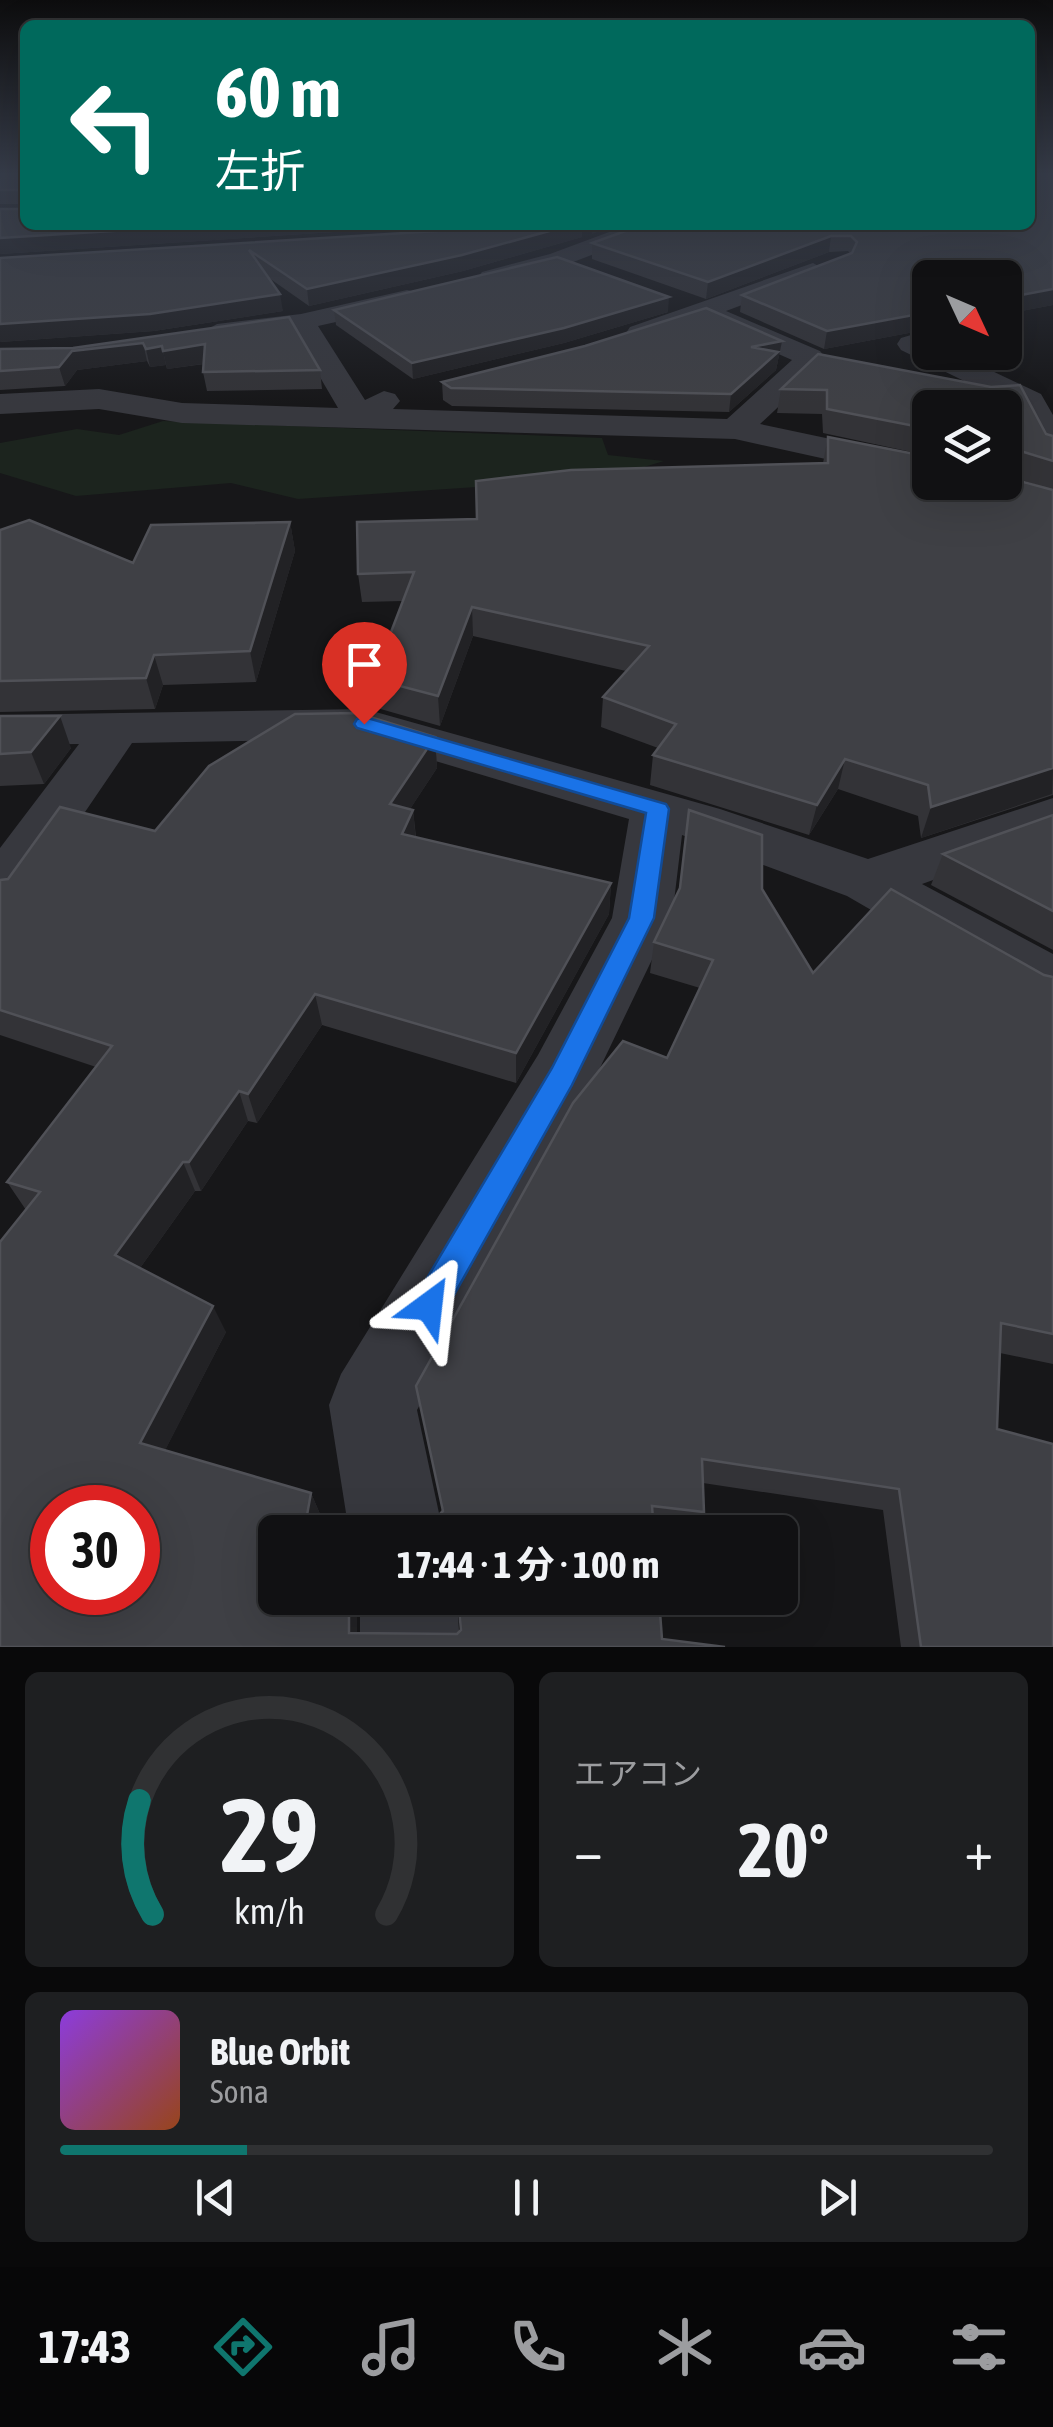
<!DOCTYPE html>
<html lang="ja">
<head>
<meta charset="utf-8">
<style>
	body { margin:0; font-family:"Asap Condensed","Noto Sans JP",sans-serif; background:#1e1f21; color:#f1f3f6; height:100vh; display:flex; flex-direction:column; font-size:38px; white-space:nowrap }
	* { box-sizing:border-box; margin:0 }
	p { font-size:32px; color:#9c9da0 }
	.icon { flex:none; width:55px; height:55px; fill:none; stroke:currentColor; stroke-width:2; stroke-linecap:round; stroke-linejoin:round }
	.map { position:relative; height:1647px; overflow:hidden }
	.panel { display:flex; flex-direction:column; gap:25px; padding:25px; background:#09090a; flex:1 }
	.panel>* { flex:none }
	.hud { position:absolute; left:20px; top:20px; width:1015px; height:210px; border-radius:15px; box-shadow:0 10px 40px #0002,0 0 0 2px #303133; background:#00695c; color:#fff; overflow:hidden }
	.needle { width:65px; rotate:134deg }
	.controls { position:absolute; left:912px; top:260px; display:grid; gap:20px }
	.controls a { display:grid; place-items:center; width:110px; height:110px; border-radius:15px; background:#111113; box-shadow:0 10px 40px #0002,0 0 0 2px #303133; font-size:50px }
	.speed { position:absolute; left:30px; top:1485px; display:flex; gap:20px; font-size:50px; font-weight:700; text-align:center }
	.speed>* { display:grid; place-content:center; width:130px; height:130px; border-radius:50%; background:#111113; box-shadow:0 10px 40px #0002,0 0 0 2px #303133; line-height:1 }
	.speed .limit { border:15px solid #d22; background:#fff; color:#111 }
	.pin { position:absolute; display:grid; place-items:center; width:85px; height:85px; color:#fff; margin:-102px -42px; border-radius:50% 50% 50% 0; rotate:-45deg; box-shadow:0 0 10px #0007 }
	.pin .icon { rotate:45deg }
	.me { position:absolute; width:110px; margin:-55px; rotate:30deg; stroke-linejoin:round; filter:drop-shadow(0 0 8px #0008) }
	.turn { display:flex; align-items:center; gap:35px; height:210px; padding:0 30px; font-size:45px }
	.turn .icon { width:130px; height:130px; stroke-width:2.5 }
	.turn b { display:block; font-size:70px; line-height:85px }
	.big { font-size:75px; font-weight:700; line-height:1.1 }
	.panel .tile { flex:1; display:flex; flex-direction:column; justify-content:center; gap:15px; min-width:0; padding:0 35px; border-radius:15px; background:#1e1f21 }
	.panel .dial { align-items:center; gap:0 }
	.dial svg { height:260px; overflow:visible; fill:none; stroke:#303133; stroke-width:7; stroke-linecap:round; text-anchor:middle }
	.dial text { fill:#f1f3f6; stroke:none }
	.song { display:flex; align-items:center; gap:30px }
	.cover { width:120px; height:120px; border-radius:15px; background:linear-gradient(135deg,hsl(270 70% 55%),hsl(20 70% 35%)) }
	.played { height:10px; border-radius:5px; background:linear-gradient(90deg,#0f766e 20%,#303133 20%) }
	.keys { display:flex; justify-content:space-around; direction:ltr }
	.heat { display:flex; justify-content:space-between; align-items:center; font-size:55px; direction:ltr }
	.panel .tiles { flex:1; display:grid; gap:25px; grid-template-columns:1fr 1fr }
	.tile:last-child { grid-column:span 2 }
	.trip { position:absolute; left:258px; top:1515px; width:540px; height:100px; border-radius:15px; background:#111113; box-shadow:0 10px 40px #0002,0 0 0 2px #303133; font-weight:700; line-height:100px; text-align:center }
	.tab-bar { display:flex; height:160px; justify-content:space-around; align-items:center; background:#070708; color:#9c9da0 }
	.tab-bar .icon { width:70px; height:70px }
	.tab-bar .current { color:#0f766e }
	.tab-bar b { font-size:45px; color:#f1f3f6 }
	.map>svg:first-child { display:block }
</style>
</head>
<body>
<div class="map">
<svg width="1053" height="1647" viewBox="0 0 1053 1647">
	<rect width="100%" height="100%" fill="#171719"/>
	<!-- green -->
	<path fill="#1c241e" d="M163 421 602 438 608 455 664 461 608 478 298 499 231 483 76 496 0 473V443L77 429 119 435Z"/>
	<g fill="none" stroke-linecap="round" stroke-linejoin="round">
		<!-- minor -->
		<g fill="#37383e" fill-rule="evenodd">
			<path d="M628 225H660L657 230 568 264 491 285 478 277 482 272 550 254Z"/>
			<path d="M813 263 825 270 822 275 726 311 820 351 825 357 807 380 760 424 930 460V482L735 439 182 423 99 409 0 414V394L99 389 182 403 338 408 293 331 217 340 203 332 217 324 301 314 407 290 416 292 420 298 416 304 318 326 365 400 384 391 395 394 400 401 393 409 727 419 792 360 702 320 640 341 630 339 626 333 630 327Z"/>
			<path d="M911 335 930 342V352H952L1041 394 1053 415V461L1041 458 1017 407 901 350 897 344 901 338Z"/>
			<path d="M365 709 720 809 868 859 1053 798V837L922 884 1053 954V1009L1030 1002 847 896 682 835 672 918 586 1097 417 1410 443 1532H349L329 1405 341 1374 538 1055 612 918 629 819 362 739 132 743 21 906 0 912V848L79 744 0 745V715Z"/>
			<path d="M360 1598H457L460 1647H360Z"/>
		</g>
	</g>
	<!-- wall -->
	<g fill="#333337">
		<path d="M0 173H25V225H440L0 254V209H23L24 204H0Z"/>
		<path d="M1053 173V305L1005 314 930 278V329L824 349 740 312 742 295 850 253 848 251 829 252 706 299 592 259V243Z"/>
		<path d="M582 237 463 271 309 306 269 278 283 311 154 331 0 342V258Z"/>
		<path d="M334 310 668 312 564 343 413 379 336 325Z"/>
		<path d="M289 317 320 370 322 389 207 391 203 372 204 364 167 369 166 365 150 367 147 361 77 370 65 386 0 390V349L73 348Z"/>
		<path d="M782 341 776 370 729 412 452 406 443 400 442 382Z"/>
		<path d="M818 354 991 387 1020 385 1046 434 1053 436V490L1005 475V408H930V456L823 433 822 414 777 413 781 389Z"/>
		<path d="M828 437 1053 490V795L921 838 918 816 838 789 809 835 650 785 653 755 658 748 601 727 603 697 626 671 473 636 440 726 377 708 373 679 403 601 362 602 358 574 477 519 823 463Z"/>
		<path d="M290 522 295 551 256 682 163 685 155 709 0 712V530L133 563Z"/>
		<path d="M0 716 71 748 44 784 0 786Z"/>
		<path d="M435 737 437 768 410 809 413 810 416 837 611 883 609 914 516 1083 322 1025 257 1123 248 1121 201 1191H195L140 1268 226 1332 165 1450 311 1493 320 1514 275 1532 357 1598V1633L662 1639 0 1647 26 1210 7 1182 96 1067 0 1035V880L155 831Z"/>
		<path d="M1053 815V950L931 885 943 854Z"/>
		<path d="M762 889 813 973 1044 975 1053 977V1364L1000 1353 997 1429 1053 1647H901L883 1510 703 1483 704 1512 696 1532 654 1528 439 1515 667 1058 700 988 650 973 654 942Z"/>
	</g>
	<!-- shaded-wall -->
	<g fill="#222225">
		<path d="M209 225H440L0 254V238Z"/>
		<path d="M571 225H582V237L463 271 309 306 307 289Z"/>
		<path d="M592 225H617L592 234Z"/>
		<path d="M831 236 829 252 706 299 708 282Z"/>
		<path d="M1053 289V305L1005 314V298Z"/>
		<path d="M280 294 283 311 154 331 0 342V324Z"/>
		<path d="M669 297 668 312 564 343 413 379 412 363Z"/>
		<path d="M930 312V329L824 349 827 331Z"/>
		<path d="M782 341 776 370 729 412 731 394 751 347Z"/>
		<path d="M143 343 147 361 77 370 65 386 59 367 72 351Z"/>
		<path d="M205 344 209 363 167 369 163 351Z"/>
		<path d="M162 346 166 365 150 367 146 349Z"/>
		<path d="M1014 449 1006 474 1005 475V466L1009 452Z"/>
		<path d="M290 522 295 551 256 682 250 651Z"/>
		<path d="M472 607 473 636 440 726 438 696Z"/>
		<path d="M154 655 163 685 155 709 146 678Z"/>
		<path d="M60 716 71 748 44 784 31 752Z"/>
		<path d="M435 737 437 768 393 835 390 804Z"/>
		<path d="M845 759 838 789 809 835 817 805Z"/>
		<path d="M1053 768 1052 794 921 838 931 807Z"/>
		<path d="M413 810 416 841 402 834Z"/>
		<path d="M611 883 609 914 516 1083V1053Z"/>
		<path d="M315 994 322 1025 257 1123 248 1094Z"/>
		<path d="M239 1091 248 1121 201 1191 189 1162Z"/>
		<path d="M183 1162 195 1191 130 1282 115 1255Z"/>
		<path d="M213 1306 226 1332 157 1466 140 1443Z"/>
		<path d="M311 1493 320 1514 317 1532H304Z"/>
		<path d="M349 1598H357V1647L349 1633Z"/>
	</g>
	<!-- building -->
	<g fill="#3f4045" stroke="#505157" stroke-width="2.5" fill-rule="evenodd">
		<path d="M0 173H25V225H209L0 238V209H23L24 190H0Z"/>
		<path d="M1030 173H1053V289L1005 298V278H930V312L827 331 742 295 852 253 857 242 851 236H831L708 282 592 243 642 225H1030Z"/>
		<path d="M533 225H571L462 255 307 289 249 250 280 294 150 314 0 324V258Z"/>
		<path d="M557 257 669 297 564 328 412 363 334 310Z"/>
		<path d="M706 308 782 341 751 347 778 352 731 394 451 388 442 382 585 346Z"/>
		<path d="M289 317 320 370 203 372 205 344 163 351 162 346 146 349 143 343 72 351 59 367 0 371V349L73 348Z"/>
		<path d="M818 354 991 387 1020 385 1046 434 1053 436V461L1014 449 1009 452 1005 453V408H930V429L827 409V390L781 389Z"/>
		<path d="M828 437 930 457V482H1005V477L1053 490V768L931 807 928 785 845 759 817 805 653 755 676 724 603 697 649 646 472 607 438 696 373 679 414 572 358 574 357 522 477 519 476 481 571 470 828 463Z"/>
		<path d="M29 520 133 563 151 525 290 522 250 651 154 655 146 678 0 681V530Z"/>
		<path d="M357 713 435 737 390 804 413 810 402 834 611 883 516 1053 315 994 248 1094 239 1091 189 1162H183L115 1255 213 1306 140 1443 311 1493 304 1532H275V1598H349V1633L457 1634 461 1630 458 1598H659L662 1639 725 1647H0V1242L40 1192 7 1182 112 1046 0 1010V880L8 879 60 807 155 831 209 766 295 714ZM52 1508H138V1592H52Z"/>
		<path d="M0 716H60L31 752 0 754Z"/>
		<path d="M689 810 762 835V889L813 973 891 889 1044 975 1053 977V1334L1001 1323 997 1429 1053 1444V1647H921L899 1489 702 1459 704 1512 652 1506 654 1532H419L418 1515H439L443 1511 416 1386 573 1103 623 1041 667 1058 713 960 654 942 680 888Z"/>
		<path d="M1053 815V911L943 854Z"/>
	</g>
	<!-- sky -->
	<linearGradient id="sky" x2="0" y2="1"><stop stop-color="#0d0d0e"/><stop offset="0.43" stop-color="#363c49"/><stop offset="1" stop-color="#363c49" stop-opacity="0"/></linearGradient>
	<rect width="1053" height="404" fill="url(#sky)"/>
	<!-- route -->
	<path fill="#1a73e8" stroke="#114b97" stroke-width="2.5" d="M364 717 666 804 669 809 654 918 572 1085 441 1318 429 1323 417 1318 412 1306 417 1295 552 1068 629 918 646 813 357 728 354 724 357 719Z"/>
</svg>
<div class="controls">
<a><svg class="needle" viewBox="-14 -14 28 28"><path d="M0-13l5 13h-10z" fill="#e53935"/><path d="M0 13l5-13h-10z" fill="#9c9da0"/></svg></a>
<a><svg class="icon" aria-label="layers" viewBox="0 0 24 24"><path d="M12 4l9 5-9 5-9-5zM3 14l9 5 9-5"/></svg></a>
</div>
<div class="speed"><div class="limit">30</div></div>
<div class="pin" style="left:364px;top:724px;background:#d93025"><svg class="icon" aria-label="arrive" viewBox="0 0 24 24"><path d="M6 21V4h12l-3 4 3 4H6"/></svg></div>
<svg class="me" style="left:429px;top:1306px" viewBox="-20 -20 40 40"><path d="M0-17L14 15 0 8-14 15z" fill="#1a73e8" stroke="#fff" stroke-width="4"/></svg>
<div class="trip">17:44 · 1 分 · 100 m</div>
<div class="hud">
<div class="turn"><svg class="icon" aria-label="left" viewBox="0 0 24 24"><path d="M17 20v-9H6M10 6l-5 5 5 5"/></svg><div><b>60 m</b>左折</div></div>
</div>
</div>
<section class="panel">
<div class="tiles">
<div class="tile dial"><svg viewBox="0 0 100 80">
<path d="M14 69A42 42 0 1 1 86 69"/>
<path d="M14 69A42 42 0 0 1 10 34" stroke="#0f766e"/>
<text x="50" y="56" font-size="32" font-weight="700">29</text>
<text x="50" y="72" font-size="11">km/h</text>
</svg></div>
<div class="tile"><p>エアコン</p>
<div class="heat"><a>−</a><b class="big">20°</b><a>+</a></div>
</div>
<div class="tile">
<div class="song"><i class="cover"></i><div><b>Blue Orbit</b><p>Sona</p></div></div>
<div class="played"></div>
<div class="keys"><svg class="icon" aria-label="previous" viewBox="0 0 24 24"><path d="M18 5L8 12l10 7zM5 5v14"/></svg><svg class="icon" aria-label="pause" viewBox="0 0 24 24"><path d="M8 5v14M16 5v14"/></svg><svg class="icon" aria-label="next" viewBox="0 0 24 24"><path d="M6 5l10 7-10 7zM19 5v14"/></svg></div>
</div>
</div>
</section>
<nav class="tab-bar">
<b>17:43</b>
<svg class="icon current" aria-label="directions" viewBox="0 0 24 24"><path d="M12 3l9 9-9 9-9-9zM9 14v-3h6M13 9l2 2-2 2"/></svg>
<svg class="icon" aria-label="music" viewBox="0 0 24 24"><path d="M9 18V5l10-2v13"/><circle cx="6" cy="18" r="3"/><circle cx="16" cy="16" r="3"/></svg>
<svg class="icon" aria-label="phone" viewBox="0 0 24 24"><path d="M5 4h4l2 5-3 2q2 4 5 5l2-3 5 2v4C11 20 4 13 5 4z"/></svg>
<svg class="icon" aria-label="climate" viewBox="0 0 24 24"><path d="M12 3v18M4 7l16 10M4 17L20 7"/></svg>
<svg class="icon" aria-label="car" viewBox="0 0 24 24"><path d="M5 17H2v-5l4-1 3-4h7l3 4 3 1v5h-3M9 17h6M6 11h13"/><circle cx="7" cy="17" r="2"/><circle cx="17" cy="17" r="2"/></svg>
<svg class="icon" aria-label="filters" viewBox="0 0 24 24"><path d="M4 7h16M4 17h16"/><circle cx="9" cy="7" r="2"/><circle cx="15" cy="17" r="2"/></svg>
</nav>
</body>
</html>
